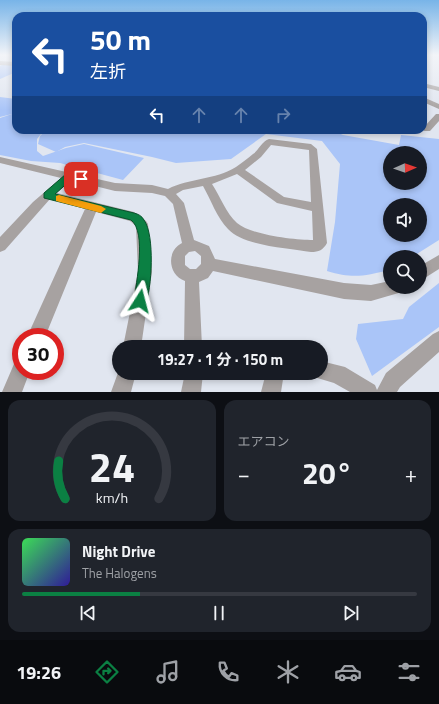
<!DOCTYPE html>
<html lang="ja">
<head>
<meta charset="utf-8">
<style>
	body { margin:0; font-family:"Titillium Web","Noto Sans JP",sans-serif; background:#20242c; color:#f1f3f6; height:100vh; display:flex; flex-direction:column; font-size:15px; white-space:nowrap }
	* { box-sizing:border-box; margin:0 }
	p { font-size:13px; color:#9ea1a6 }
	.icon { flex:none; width:22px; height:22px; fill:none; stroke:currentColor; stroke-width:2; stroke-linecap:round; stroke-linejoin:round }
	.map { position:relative; height:392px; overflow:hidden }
	.panel { display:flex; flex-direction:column; gap:8px; padding:8px; background:#0d0f14; flex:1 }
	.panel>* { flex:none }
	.banner { position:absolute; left:12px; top:12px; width:415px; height:122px; border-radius:12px; box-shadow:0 2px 6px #0003; background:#1a4fa0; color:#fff; overflow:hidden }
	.needle { width:26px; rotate:88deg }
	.tools { position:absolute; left:383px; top:146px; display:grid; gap:8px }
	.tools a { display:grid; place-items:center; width:44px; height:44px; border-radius:50%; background:#171b24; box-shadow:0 2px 6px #0003; font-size:20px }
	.speed { position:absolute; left:12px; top:328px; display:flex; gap:8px; font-size:20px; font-weight:700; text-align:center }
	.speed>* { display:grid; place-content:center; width:52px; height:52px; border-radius:50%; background:#171b24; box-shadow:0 2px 6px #0003; line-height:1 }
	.speed .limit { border:6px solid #d22; background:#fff; color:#111 }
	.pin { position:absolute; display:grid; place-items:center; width:34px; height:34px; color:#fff; margin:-17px; border-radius:8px; box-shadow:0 2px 6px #0006 }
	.me { position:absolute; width:44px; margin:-22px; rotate:9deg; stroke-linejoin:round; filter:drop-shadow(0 0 3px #0008) }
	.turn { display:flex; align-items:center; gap:14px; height:84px; padding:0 12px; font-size:18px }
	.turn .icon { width:52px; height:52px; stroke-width:2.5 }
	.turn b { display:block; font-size:28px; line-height:34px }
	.lanes { display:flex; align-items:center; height:38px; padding:0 12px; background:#0003; justify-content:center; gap:20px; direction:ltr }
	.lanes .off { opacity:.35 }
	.big { font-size:30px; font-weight:700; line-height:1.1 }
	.panel .widget { flex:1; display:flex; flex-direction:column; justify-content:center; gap:6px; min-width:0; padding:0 14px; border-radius:12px; background:#20242c }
	.panel .dial { align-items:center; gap:0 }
	.dial svg { height:104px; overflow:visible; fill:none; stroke:#363941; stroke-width:7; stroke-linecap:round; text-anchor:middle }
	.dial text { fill:#f1f3f6; stroke:none }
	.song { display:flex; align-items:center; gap:12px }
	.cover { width:48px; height:48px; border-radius:6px; background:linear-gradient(135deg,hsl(130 70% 55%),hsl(250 70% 35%)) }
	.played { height:4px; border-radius:2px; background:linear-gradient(90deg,#0b8043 30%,#363941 30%) }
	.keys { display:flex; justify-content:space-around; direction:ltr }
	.heat { display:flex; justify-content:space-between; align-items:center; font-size:22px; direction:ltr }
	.panel .tiles { flex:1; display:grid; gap:8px; grid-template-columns:1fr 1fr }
	.widget:last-child { grid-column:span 2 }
	.trip { position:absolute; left:112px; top:340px; width:216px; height:40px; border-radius:20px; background:#171b24; box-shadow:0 2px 6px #0003; font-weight:700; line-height:40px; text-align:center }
	.dock { display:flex; height:64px; justify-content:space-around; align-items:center; background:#090b0e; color:#9ea1a6 }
	.dock .icon { width:28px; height:28px }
	.dock .current { color:#0b8043 }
	.dock b { font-size:18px; color:#f1f3f6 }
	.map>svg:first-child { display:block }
</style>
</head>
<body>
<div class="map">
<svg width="439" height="392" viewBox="0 0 439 392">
	<rect width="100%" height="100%" fill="#e1e6f0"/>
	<!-- green -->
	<g fill="#aac5f8" fill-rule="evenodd">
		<path d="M4 64 16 65V72L0 79V66Z"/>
		<path d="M0 97 16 99V113L0 117Z"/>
		<path d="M12 114H16V130H44L37 139V151L43 156 66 148 84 144 144 158 123 180 60 163 31 161 0 155V118Z"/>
		<path d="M46 130H332L343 135 399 145 401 135 439 139V240L412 257H390V270C364 276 353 279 327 271L335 222 340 164 322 141 266 134 231 159 176 163 152 157 84 143 65 147 56 152 38 144 40 136ZM390 153H420V183H390ZM390 205H420V235H390Z"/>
		<path d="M439 283V327L372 376 356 339 358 324 403 319 409 307Z"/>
	</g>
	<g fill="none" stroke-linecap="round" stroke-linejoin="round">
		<!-- minor -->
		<g fill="#a7a2a1" fill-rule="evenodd">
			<path d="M0 61 16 62V66L0 65Z"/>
			<path d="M423 83 439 87V91L423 87Z"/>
			<path d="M423 97 439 104V109L423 102Z"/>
			<path d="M436 114H439V121L430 131H424V127Z"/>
			<path d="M269 139 311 144 317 149 327 243C323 250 319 252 311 252 289 248 243 246 228 229 217 218 211 200 203 186L183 190 176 194 184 203 194 240 209 246 215 259 344 283 371 285 390 281V287H405L402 292 371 301 344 299 213 271 208 278 199 282 202 347H184L185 281C168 275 166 251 182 243L173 204 165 196 152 193 115 191 71 180 57 193 134 212 146 221 148 224 152 272 141 347H123L138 272 136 226 130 221 96 212 45 337H27L85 209 50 199 5 250 0 252V237L33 202 61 178 0 163V157L115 183 152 185 168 189C189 178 215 180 236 167 242 163 248 158 253 154 259 150 262 141 269 139ZM271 145 309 150 311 202 284 197 245 170 261 157ZM237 174 277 203 312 211 313 240C295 240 251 235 237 223 226 213 220 196 212 184ZM195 251 201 256V264L196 269H190L185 265V256L189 252Z"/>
			<path d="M439 255V269L420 281V266Z"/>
			<path d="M439 331V352L400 387 397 392H350L334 383 314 377 313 373H321V361L345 367 375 385 377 390 386 373 433 334Z"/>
			<path d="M21 362V371H30L22 392H2L14 364Z"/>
			<path d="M119 370V373H136L131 392H111Z"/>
			<path d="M185 373H203L201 392H181Z"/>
			<path d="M266 373H284L281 392H261Z"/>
		</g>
	</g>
	<!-- sky -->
	<linearGradient id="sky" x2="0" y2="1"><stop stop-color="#78b4e8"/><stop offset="0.5" stop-color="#f2f4f8"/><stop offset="1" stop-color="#f2f4f8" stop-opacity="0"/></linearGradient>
	<rect width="439" height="110" fill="url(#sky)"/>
	<!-- route -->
	<path fill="#0b8043" stroke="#07532c" d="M66 174 81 176 85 179 81 182 71 180 55 194 134 213C138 214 142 216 144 220 155 235 152 289 145 306L140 308 136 306 134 301C136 283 147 232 131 220L44 198V193Z"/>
	<!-- slow -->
	<path fill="#f59e0b" d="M59 195 101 206 106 209 101 213 56 201V196Z"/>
</svg>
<div class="tools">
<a><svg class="needle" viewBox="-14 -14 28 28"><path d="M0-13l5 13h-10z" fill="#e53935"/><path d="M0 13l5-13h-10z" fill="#9ea1a6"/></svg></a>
<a><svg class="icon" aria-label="sound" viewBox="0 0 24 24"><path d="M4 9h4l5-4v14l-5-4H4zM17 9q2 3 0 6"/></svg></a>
<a><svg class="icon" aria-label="search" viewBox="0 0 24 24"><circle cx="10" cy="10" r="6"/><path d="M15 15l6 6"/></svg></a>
</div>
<div class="speed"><div class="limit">30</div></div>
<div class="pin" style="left:81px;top:179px;background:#d93025"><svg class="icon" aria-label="arrive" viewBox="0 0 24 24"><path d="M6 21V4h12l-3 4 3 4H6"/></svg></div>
<svg class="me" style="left:140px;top:301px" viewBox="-20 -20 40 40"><path d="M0-17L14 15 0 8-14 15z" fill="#0b8043" stroke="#fff" stroke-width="4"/></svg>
<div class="trip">19:27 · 1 分 · 150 m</div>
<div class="banner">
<div class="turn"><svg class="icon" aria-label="left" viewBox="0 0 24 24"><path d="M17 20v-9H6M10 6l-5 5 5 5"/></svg><div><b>50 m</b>左折</div></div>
<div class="lanes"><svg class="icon" aria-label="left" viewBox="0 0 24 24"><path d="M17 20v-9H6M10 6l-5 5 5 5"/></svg><svg class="icon off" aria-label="ahead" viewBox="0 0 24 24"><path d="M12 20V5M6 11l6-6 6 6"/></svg><svg class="icon off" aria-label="ahead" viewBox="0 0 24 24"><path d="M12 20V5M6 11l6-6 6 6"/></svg><svg class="icon off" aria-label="right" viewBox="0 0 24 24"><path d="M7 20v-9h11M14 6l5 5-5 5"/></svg></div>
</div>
</div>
<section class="panel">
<div class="tiles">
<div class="widget dial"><svg viewBox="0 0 100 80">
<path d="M14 69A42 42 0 1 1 86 69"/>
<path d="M14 69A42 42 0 0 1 9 40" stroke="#0b8043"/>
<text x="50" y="56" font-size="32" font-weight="700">24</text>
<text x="50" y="72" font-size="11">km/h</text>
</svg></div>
<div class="widget"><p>エアコン</p>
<div class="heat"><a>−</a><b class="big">20°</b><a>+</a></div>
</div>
<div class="widget">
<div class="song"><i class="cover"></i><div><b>Night Drive</b><p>The Halogens</p></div></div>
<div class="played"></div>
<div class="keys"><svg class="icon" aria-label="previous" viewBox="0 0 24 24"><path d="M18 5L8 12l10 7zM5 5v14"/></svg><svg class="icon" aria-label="pause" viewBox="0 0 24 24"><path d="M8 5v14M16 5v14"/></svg><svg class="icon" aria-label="next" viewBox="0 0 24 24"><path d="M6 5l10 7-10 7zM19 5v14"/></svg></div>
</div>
</div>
</section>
<nav class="dock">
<b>19:26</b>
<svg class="icon current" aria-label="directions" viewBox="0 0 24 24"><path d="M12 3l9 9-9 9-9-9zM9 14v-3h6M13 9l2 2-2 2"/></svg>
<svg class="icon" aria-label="music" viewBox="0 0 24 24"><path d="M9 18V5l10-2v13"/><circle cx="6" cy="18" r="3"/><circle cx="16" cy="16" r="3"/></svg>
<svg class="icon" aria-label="phone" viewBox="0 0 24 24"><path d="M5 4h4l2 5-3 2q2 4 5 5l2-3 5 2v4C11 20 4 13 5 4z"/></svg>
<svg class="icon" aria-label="climate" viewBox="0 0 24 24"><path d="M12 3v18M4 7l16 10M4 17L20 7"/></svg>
<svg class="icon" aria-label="car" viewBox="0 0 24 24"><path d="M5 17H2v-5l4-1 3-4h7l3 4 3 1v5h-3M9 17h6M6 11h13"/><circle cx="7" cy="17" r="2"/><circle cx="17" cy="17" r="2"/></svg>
<svg class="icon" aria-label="filters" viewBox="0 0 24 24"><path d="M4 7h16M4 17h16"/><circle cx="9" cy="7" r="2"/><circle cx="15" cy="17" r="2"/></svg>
</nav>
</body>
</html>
